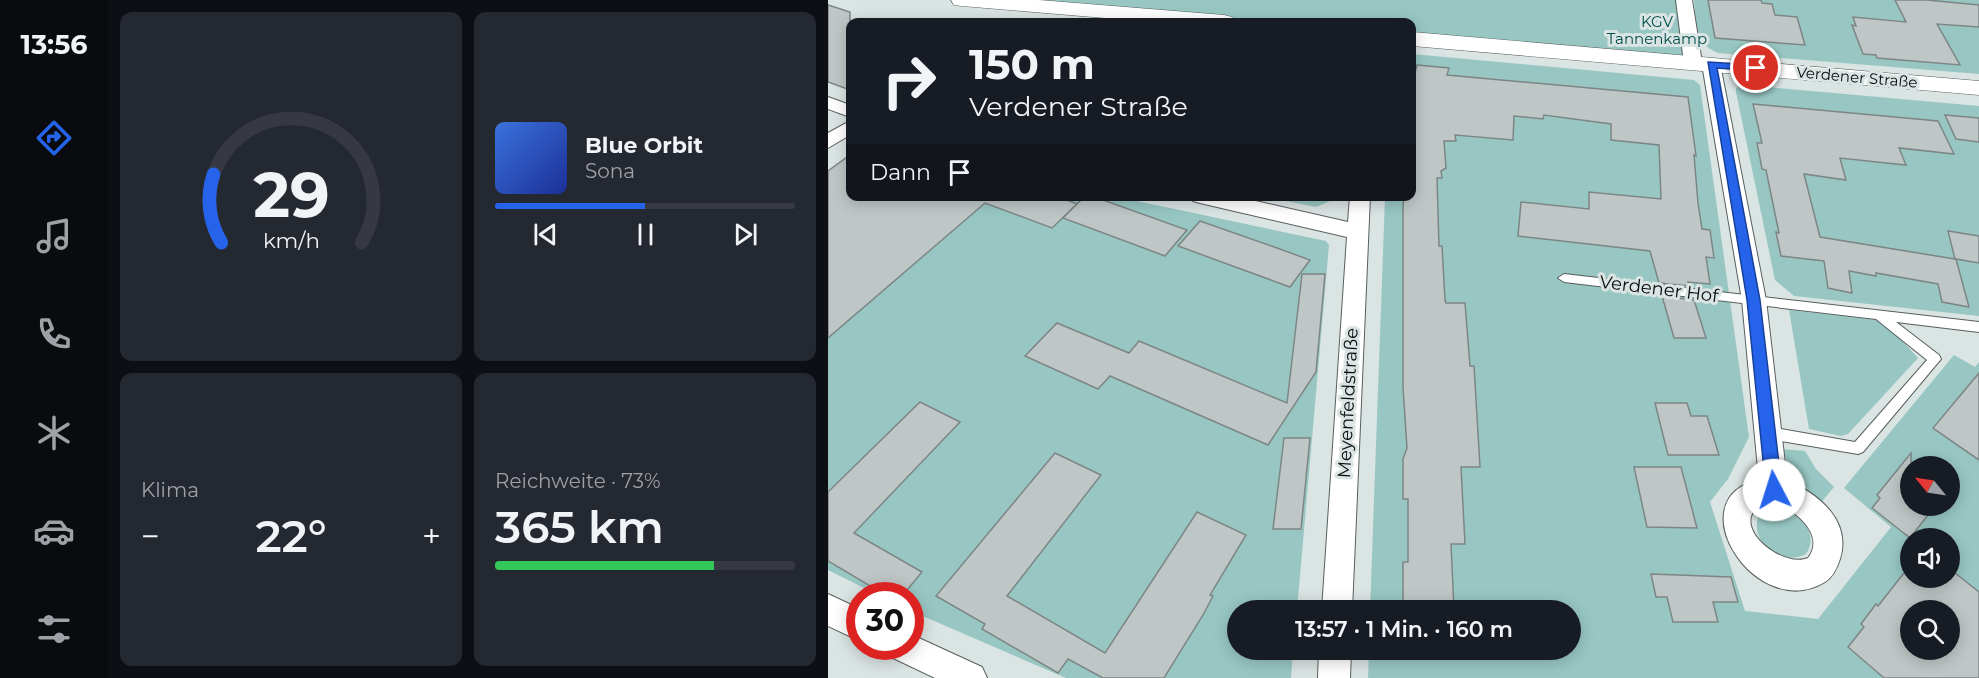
<!DOCTYPE html>
<html lang="de">
<head>
<meta charset="utf-8">
<style>
	body { margin:0; font-family:Montserrat,sans-serif; background:#242831; color:#f1f3f6; height:100vh; display:flex; flex-direction:column; font-size:22px; white-space:nowrap }
	* { box-sizing:border-box; margin:0 }
	p { font-size:20px; color:#9ea1a6 }
	.icon { flex:none; width:33px; height:33px; fill:none; stroke:currentColor; stroke-width:2; stroke-linecap:round; stroke-linejoin:round }
	.map { position:relative; flex:1; overflow:hidden }
	.panel { display:flex; flex-direction:column; gap:12px; padding:12px; background:#0d0f14; width:720px }
	.panel>* { flex:none }
	.top-card { position:absolute; left:18px; top:18px; width:570px; height:183px; border-radius:12px; box-shadow:0 3px 15px #0003; background:#171b24; color:#f1f3f6; overflow:hidden }
	.needle { width:39px; rotate:300deg }
	.controls { position:absolute; left:1072px; top:456px; display:grid; gap:12px }
	.controls a { display:grid; place-items:center; width:60px; height:60px; border-radius:50%; background:#171b24; box-shadow:0 3px 15px #0003; font-size:30px }
	.speed { position:absolute; left:18px; top:582px; display:flex; gap:12px; font-size:30px; font-weight:700; text-align:center }
	.speed>* { display:grid; place-content:center; width:78px; height:78px; border-radius:50%; background:#171b24; box-shadow:0 3px 15px #0003; line-height:1 }
	.speed .limit { border:9px solid #d22; background:#fff; color:#111 }
	.pin { position:absolute; display:grid; place-items:center; width:51px; height:51px; color:#fff; margin:-26px; border:3px solid #fff; border-radius:50%; box-shadow:0 2px 6px #0007 }
	.me { position:absolute; width:66px; margin:-33px; rotate:355deg; stroke-linejoin:round; filter:drop-shadow(0 0 4px #0008) }
	.turn { display:flex; align-items:center; gap:21px; height:126px; padding:0 24px; font-size:27px }
	.turn .icon { width:78px; height:78px; stroke-width:2.5 }
	.turn b { display:block; font-size:42px; line-height:51px }
	.then { display:flex; align-items:center; height:57px; padding:0 24px; background:#0003; gap:12px; font-size:22px }
	.big { font-size:45px; font-weight:600; line-height:1.1 }
	.panel .tile { flex:1; display:flex; flex-direction:column; justify-content:center; gap:9px; min-width:0; padding:0 21px; border-radius:12px; background:#242831 }
	.panel .dial { align-items:center; gap:0 }
	.dial svg { height:156px; overflow:visible; fill:none; stroke:#363941; stroke-width:7; stroke-linecap:round; text-anchor:middle }
	.dial text { fill:#f1f3f6; stroke:none }
	.song { display:flex; align-items:center; gap:18px }
	.cover { width:72px; height:72px; border-radius:9px; background:linear-gradient(135deg,hsl(220 70% 55%),hsl(230 70% 35%)) }
	.played { height:6px; border-radius:3px; background:linear-gradient(90deg,#2563eb 50%,#363941 50%) }
	.keys { display:flex; justify-content:space-around; direction:ltr }
	.heat { display:flex; justify-content:space-between; align-items:center; font-size:33px; direction:ltr }
	.charge { height:9px; border-radius:4px; background:linear-gradient(90deg,#34c759 73%,#363941 0) }
	.panel .tiles { flex:1; display:grid; gap:12px; grid-template-columns:repeat(2,1fr) }
	.trip { position:absolute; left:399px; top:600px; width:354px; height:60px; border-radius:30px; background:#171b24; box-shadow:0 3px 15px #0003; font-weight:600; line-height:60px; text-align:center }
	main { display:flex; flex:1; min-height:0 }
	.dock { display:flex; flex-direction:column; width:108px; justify-content:space-around; align-items:center; background:#090b0e; color:#9ea1a6 }
	.dock .icon { width:42px; height:42px }
	.dock .selected { color:#2563eb }
	.dock b { font-size:27px; color:#f1f3f6 }
	.map>svg:first-child { display:block }
</style>
</head>
<body>
<main>
<nav class="dock">
<b>13:56</b>
<svg class="icon selected" aria-label="directions" viewBox="0 0 24 24"><path d="M12 3l9 9-9 9-9-9zM9 14v-3h6M13 9l2 2-2 2"/></svg>
<svg class="icon" aria-label="music" viewBox="0 0 24 24"><path d="M9 18V5l10-2v13"/><circle cx="6" cy="18" r="3"/><circle cx="16" cy="16" r="3"/></svg>
<svg class="icon" aria-label="phone" viewBox="0 0 24 24"><path d="M5 4h4l2 5-3 2q2 4 5 5l2-3 5 2v4C11 20 4 13 5 4z"/></svg>
<svg class="icon" aria-label="climate" viewBox="0 0 24 24"><path d="M12 3v18M4 7l16 10M4 17L20 7"/></svg>
<svg class="icon" aria-label="car" viewBox="0 0 24 24"><path d="M5 17H2v-5l4-1 3-4h7l3 4 3 1v5h-3M9 17h6M6 11h13"/><circle cx="7" cy="17" r="2"/><circle cx="17" cy="17" r="2"/></svg>
<svg class="icon" aria-label="filters" viewBox="0 0 24 24"><path d="M4 7h16M4 17h16"/><circle cx="9" cy="7" r="2"/><circle cx="15" cy="17" r="2"/></svg>
</nav>
<section class="panel">
<div class="tiles">
<div class="tile dial"><svg viewBox="0 0 100 80">
<path d="M14 69A42 42 0 1 1 86 69"/>
<path d="M14 69A42 42 0 0 1 10 34" stroke="#2563eb"/>
<text x="50" y="56" font-size="32" font-weight="700">29</text>
<text x="50" y="72" font-size="11">km/h</text>
</svg></div>
<div class="tile">
<div class="song"><i class="cover"></i><div><b>Blue Orbit</b><p>Sona</p></div></div>
<div class="played"></div>
<div class="keys"><svg class="icon" aria-label="previous" viewBox="0 0 24 24"><path d="M18 5L8 12l10 7zM5 5v14"/></svg><svg class="icon" aria-label="pause" viewBox="0 0 24 24"><path d="M8 5v14M16 5v14"/></svg><svg class="icon" aria-label="next" viewBox="0 0 24 24"><path d="M6 5l10 7-10 7zM19 5v14"/></svg></div>
</div>
<div class="tile"><p>Klima</p>
<div class="heat"><a>−</a><b class="big">22°</b><a>+</a></div>
</div>
<div class="tile"><p>Reichweite · 73%</p><b class="big">365 km</b><div class="charge"></div></div>
</div>
</section>
<div class="map">
<svg width="1151" height="678" viewBox="0 0 1151 678">
	<rect width="100%" height="100%" fill="#dae4e3"/>
	<!-- green -->
	<g fill="#98c7c3" fill-rule="evenodd">
		<path d="M134 0H856L865 63 584 39V22H396Z"/>
		<path d="M866 0H1151V74L890 53C864 42 869 25 866 0Z"/>
		<path d="M584 54 866 80 872 85 921 437 900 479 882 502 917 611 990 619 1063 527 1016 488 1126 355 1147 367 1151 362V678H540L541 650H742V610H542L557 197 584 196ZM1083 466H1122V506H1083ZM1083 538H1122V578H1083ZM1083 610H1122V650H1083Z"/>
		<path d="M917 85 1151 106V316L966 296 947 280 908 92V88Z"/>
		<path d="M104 197H290L498 241 501 245 469 610H410V650H465L463 678H238L83 611 82 596 50 595 0 570V279Z"/>
		<path d="M438 197 503 196V197L502 201 488 207Z"/>
		<path d="M961 310 1048 320 1061 326 1090 358 1020 434 1013 436 981 429Z"/>
		<path d="M954 449 977 451 988 469 1006 487 992 504 966 477Z"/>
		<path d="M943 508C965 507 994 531 978 554 954 567 922 544 930 517Z"/>
	</g>
	<!-- building -->
	<g fill="#bec7c6" stroke="#7d8685" stroke-width="1.5" fill-rule="evenodd">
		<path d="M880 0H933L934 3 944 4 947 15 969 17 977 45 887 38Z"/>
		<path d="M1067 0H1099L1151 5V27L1109 24 1132 65 1049 58 1048 55 1035 54 1024 25 1028 26 1025 17 1078 22Z"/>
		<path d="M0 5 22 12V90L0 82Z"/>
		<path d="M589 65 621 68 619 75 860 97 868 156 866 155 870 203 874 229 882 230 886 258 878 257 882 284 860 282 862 286 831 283 822 251 690 236 693 202 761 209V192L833 199 831 145 783 140V124L716 115 715 119 686 116 685 140 627 135 628 141H616L618 168 613 171 614 178H609L611 246H614L617 300 618 303H637L642 366H646L652 467H633L637 544H623L626 610H575V562H580V499H575V459L579 448 575 387V207L576 196H584V85Z"/>
		<path d="M925 104 1110 121 1126 154 1071 148 1078 165 1012 158 1018 180 976 174 992 237 1127 259 1120 231 1151 236V263L1128 259 1141 307 1114 302 1110 284 1048 273V276L1021 271 1024 293 1000 288 996 261 953 256 948 232 951 233 938 170 934 169 929 143H934Z"/>
		<path d="M1117 115 1151 118V142L1128 139Z"/>
		<path d="M22 155V196H229L249 204 224 228 157 203 0 338V171Z"/>
		<path d="M257 196H264L359 230 337 256 235 218Z"/>
		<path d="M372 221 449 248 482 260 462 287 350 246Z"/>
		<path d="M474 274H497L488 372 440 445 282 376 270 389 197 356 229 323 301 353 311 341 459 403Z"/>
		<path d="M834 296 866 300 878 338H846Z"/>
		<path d="M1151 373V460L1105 428Z"/>
		<path d="M92 402 132 422 26 533 94 572 74 596H59L0 561V492Z"/>
		<path d="M827 403H859L863 416H879L891 455H840Z"/>
		<path d="M456 438H482L473 529H445Z"/>
		<path d="M227 453 273 475 179 596 277 653 369 512 418 535 382 595 385 596 375 615 336 678H275L240 659 230 673 154 629 157 624 108 596Z"/>
		<path d="M1083 453V506H1107L1082 538 1044 508 1052 498 1049 495Z"/>
		<path d="M806 467H853L869 528 819 527Z"/>
		<path d="M1083 564V578H1122V569L1151 592V678H1056L1020 647 1036 627 1033 624 1048 604 1050 606ZM1083 610H1122V650H1083Z"/>
		<path d="M823 574 903 577 910 602H885L890 622H845L839 597H828Z"/>
	</g>
	<g fill="none" stroke-linecap="round" stroke-linejoin="round">
		<defs>
			<path id="lane" d="M736 274 1151 322V332L1068 322 1111 355 1113 359 1035 452 1030 454 941 439 936 437 934 433 936 429 941 427 1027 442 1099 360 1048 319 736 282 730 278Z"/>
			<g id="street">
				<path d="M848 0H864L874 63 871 67H859L856 63Z"/>
				<path d="M883 59 889 60 892 64 938 300 959 481C990 493 1024 521 1012 559 1009 568 1005 577 997 582 928 624 848 498 931 480L914 300 874 64 877 60ZM946 503C967 509 998 535 980 558 957 568 911 534 925 512 929 505 939 505 946 503Z"/>
				<path d="M0 97 22 105V117L0 109Z"/>
				<path d="M22 121V135L0 148V133Z"/>
				<path d="M362 196H406L520 222 522 196H542L524 610H494L519 237 372 203 365 201Z"/>
				<path d="M0 594 32 609V641L0 626Z"/>
				<path d="M82 634 154 667 159 678H107L63 657 58 646H82Z"/>
				<path d="M491 650H523L522 678H490Z"/>
			</g>
			<g id="secondary">
				<path d="M123 0H211L396 15 404 17 407 22H324L134 6 126 5Z"/>
				<path d="M584 32 1151 81V95L584 46Z"/>
			</g>
		</defs>
		<!-- lane casing -->
		<use href="#lane" stroke="#575f5e" stroke-width="2"/>
		<!-- street casing -->
		<use href="#street" stroke="#575f5e" stroke-width="2"/>
		<!-- secondary casing -->
		<use href="#secondary" stroke="#575f5e" stroke-width="1"/>
		<!-- lane -->
		<use href="#lane" fill="#fff" fill-rule="evenodd"/>
		<!-- street -->
		<use href="#street" fill="#fff" fill-rule="evenodd"/>
		<!-- secondary -->
		<use href="#secondary" fill="#fff" fill-rule="evenodd"/>
	</g>
	<!-- route -->
	<path fill="#2563eb" stroke="#184099" stroke-width="1.5" d="M880 62 928 65 933 68 928 71 889 68 932 300 954 490 952 495 946 497 941 495 938 490 919 300Z"/>
	<g text-anchor="middle" dominant-baseline="central" stroke-width="6" stroke-linejoin="round" paint-order="stroke">
		<!-- far-park labels -->
		<g font-size="15" fill="#004d4a" stroke="#dae4e3">
			<text x="829" y="21">KGV<tspan x="829" dy="17">Tannenkamp</tspan></text>
		</g>
		<!-- far-street labels -->
		<g font-size="15" fill="#0a0d0d" stroke="#dae4e3">
			<text transform="translate(1029 77) rotate(5)">Verdener Straße</text>
		</g>
		<!-- street labels -->
		<g font-size="18" fill="#0a0d0d" stroke="#dae4e3">
			<text transform="translate(831 289) rotate(7)">Verdener Hof</text>
			<text transform="translate(520 403) rotate(-87)">Meyenfeldstraße</text>
		</g>
	</g>
</svg>
<div class="controls">
<a><svg class="needle" viewBox="-14 -14 28 28"><path d="M0-13l5 13h-10z" fill="#e53935"/><path d="M0 13l5-13h-10z" fill="#9ea1a6"/></svg></a>
<a><svg class="icon" aria-label="sound" viewBox="0 0 24 24"><path d="M4 9h4l5-4v14l-5-4H4zM17 9q2 3 0 6"/></svg></a>
<a><svg class="icon" aria-label="search" viewBox="0 0 24 24"><circle cx="10" cy="10" r="6"/><path d="M15 15l6 6"/></svg></a>
</div>
<div class="speed"><div class="limit">30</div></div>
<div class="pin" style="left:928px;top:68px;background:#d93025"><svg class="icon" aria-label="arrive" viewBox="0 0 24 24"><path d="M6 21V4h12l-3 4 3 4H6"/></svg></div>
<svg class="me" style="left:946px;top:490px" viewBox="-20 -20 40 40"><circle r="19" fill="#fff"/><path d="M0-13L10 11 0 6-10 11z" fill="#2563eb"/></svg>
<div class="trip">13:57 · 1 Min. · 160 m</div>
<div class="top-card">
<div class="turn"><svg class="icon" aria-label="right" viewBox="0 0 24 24"><path d="M7 20v-9h11M14 6l5 5-5 5"/></svg><div><b>150 m</b>Verdener Straße</div></div>
<div class="then">Dann<svg class="icon" aria-label="arrive" viewBox="0 0 24 24"><path d="M6 21V4h12l-3 4 3 4H6"/></svg></div>
</div>
</div>
</main>
</body>
</html>
